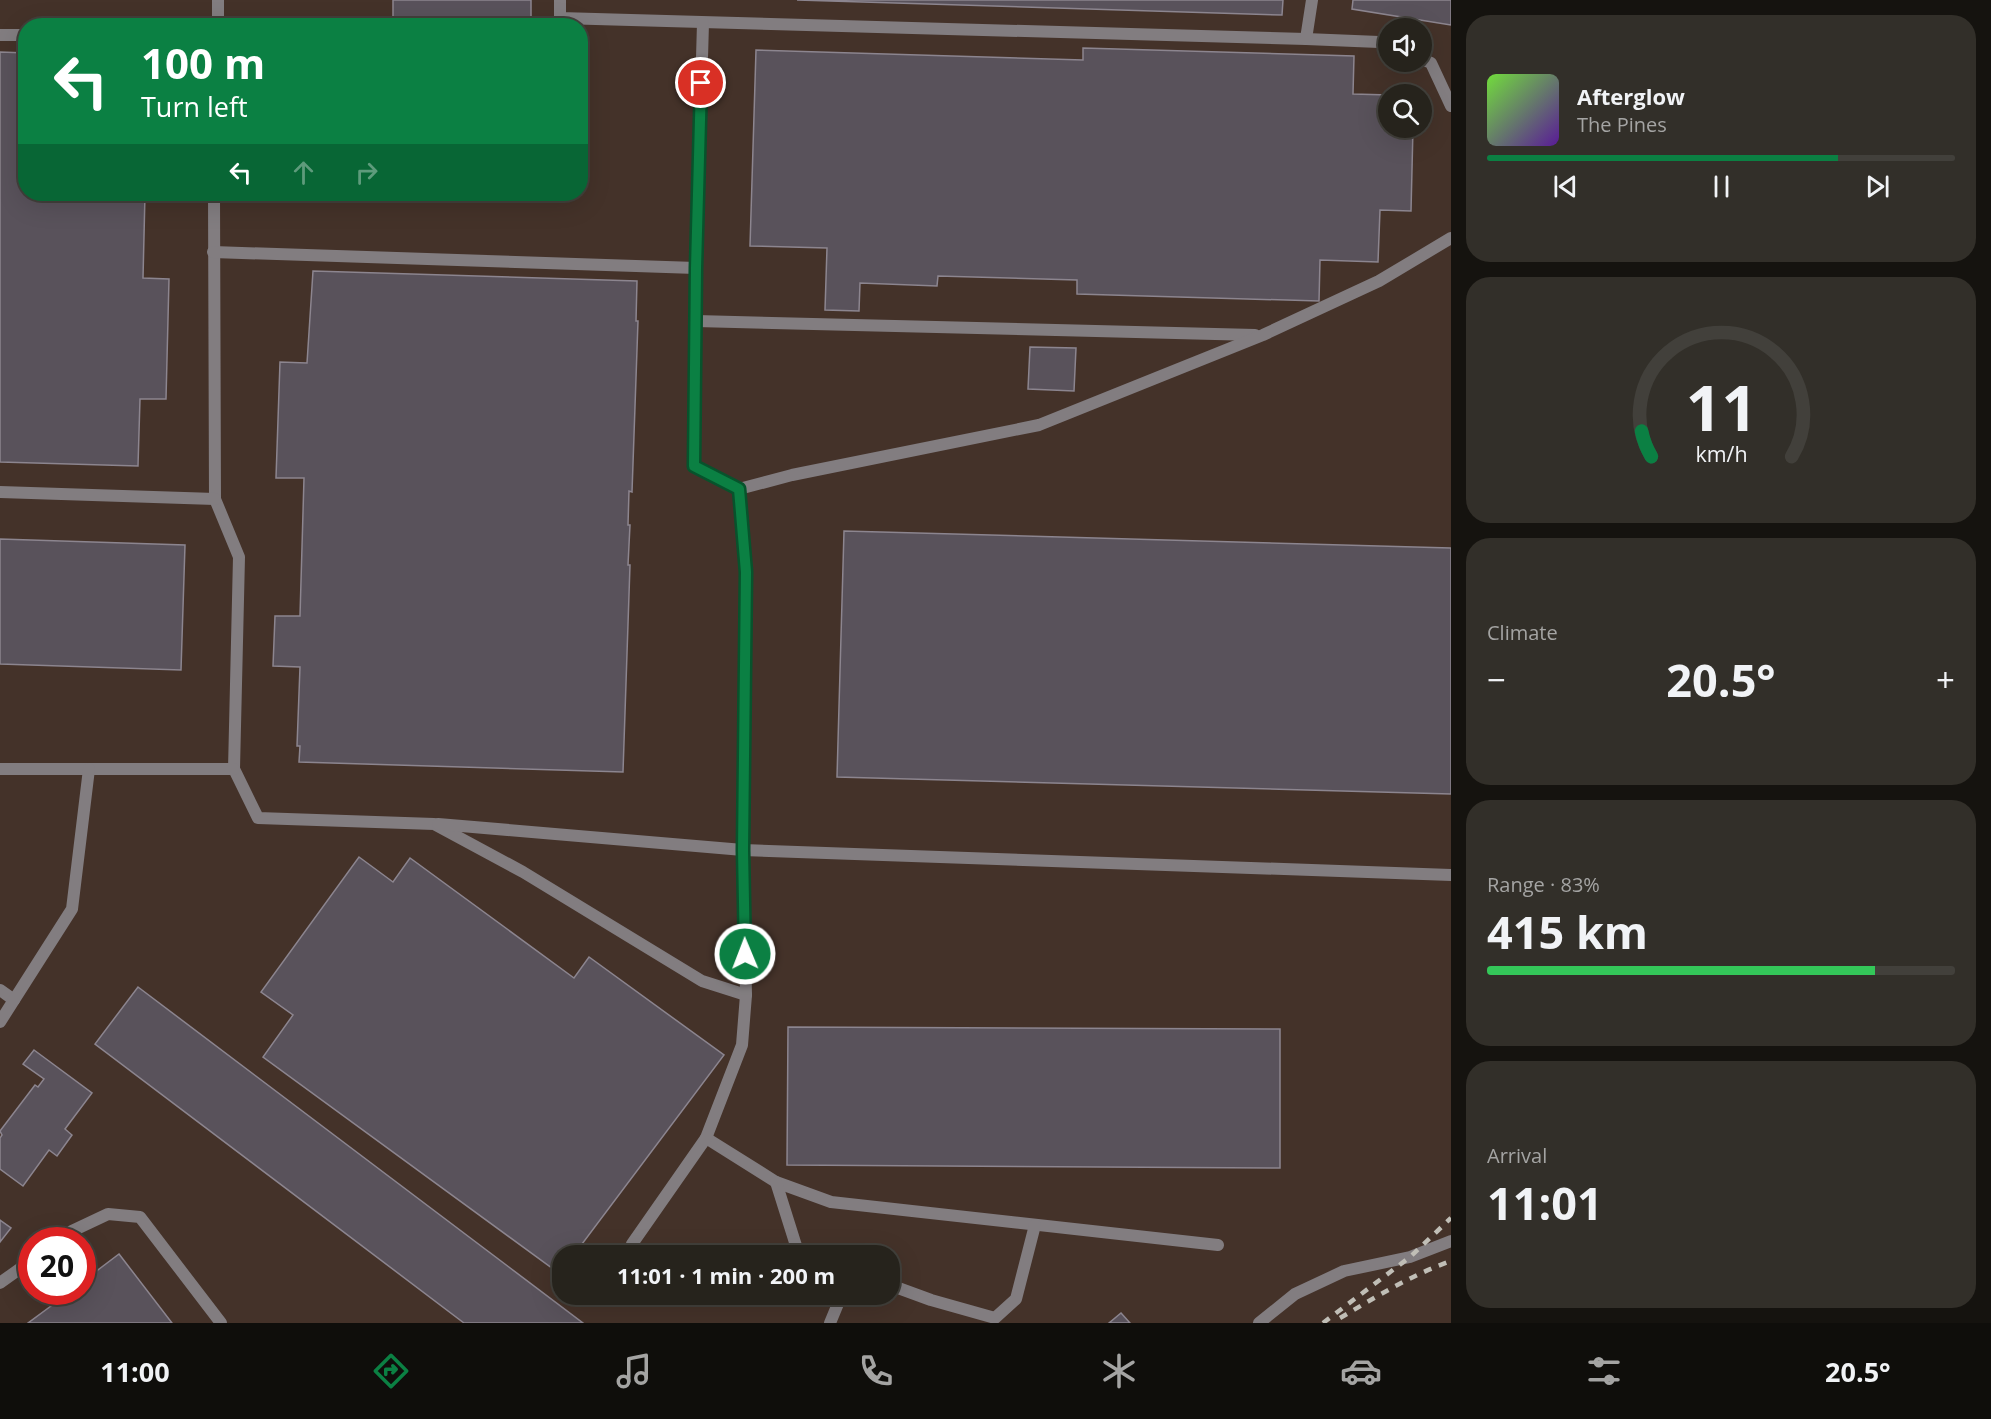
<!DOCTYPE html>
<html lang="en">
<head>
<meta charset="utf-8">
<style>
	body { margin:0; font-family:"Open Sans",sans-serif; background:#322f29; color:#f1f3f6; height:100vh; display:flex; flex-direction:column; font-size:22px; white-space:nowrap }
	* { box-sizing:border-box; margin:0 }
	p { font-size:20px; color:#a4a4a3 }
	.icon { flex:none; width:33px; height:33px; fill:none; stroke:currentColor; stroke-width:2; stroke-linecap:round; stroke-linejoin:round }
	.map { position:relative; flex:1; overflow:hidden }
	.drawer { display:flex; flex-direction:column; gap:15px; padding:15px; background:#15130f; width:540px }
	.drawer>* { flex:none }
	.hud { position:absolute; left:18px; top:18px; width:570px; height:183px; border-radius:24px; box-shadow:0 6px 24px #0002,0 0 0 2px #42403b; background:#0b8043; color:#fff; overflow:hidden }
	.controls { position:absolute; left:1378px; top:18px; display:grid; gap:12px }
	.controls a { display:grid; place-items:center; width:54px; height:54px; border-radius:50%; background:#26231c; box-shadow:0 6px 24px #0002,0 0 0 2px #42403b; font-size:30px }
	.speed { position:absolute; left:18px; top:1227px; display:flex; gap:12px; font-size:30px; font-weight:700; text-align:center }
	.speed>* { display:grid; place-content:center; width:78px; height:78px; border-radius:50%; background:#26231c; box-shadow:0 6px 24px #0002,0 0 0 2px #42403b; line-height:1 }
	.speed .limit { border:9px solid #d22; background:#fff; color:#111 }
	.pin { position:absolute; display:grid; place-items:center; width:51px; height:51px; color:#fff; margin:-26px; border:3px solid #fff; border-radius:50%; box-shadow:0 2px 6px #0007 }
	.me { position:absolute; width:66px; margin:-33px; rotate:359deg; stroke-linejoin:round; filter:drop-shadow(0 0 4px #0008) }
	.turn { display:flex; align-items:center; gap:21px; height:126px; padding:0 24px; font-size:27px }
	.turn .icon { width:78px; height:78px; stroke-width:2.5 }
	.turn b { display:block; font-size:42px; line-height:51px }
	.lanes { display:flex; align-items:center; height:57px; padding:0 24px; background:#0003; justify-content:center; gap:30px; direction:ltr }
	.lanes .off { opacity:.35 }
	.big { font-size:45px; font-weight:700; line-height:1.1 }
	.drawer .card { flex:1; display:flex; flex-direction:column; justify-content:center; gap:9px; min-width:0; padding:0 21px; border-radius:24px; background:#322f29 }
	.drawer .dial { align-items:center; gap:0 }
	.dial svg { height:156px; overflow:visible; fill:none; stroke:#42403b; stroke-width:7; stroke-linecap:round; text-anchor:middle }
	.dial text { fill:#f1f3f6; stroke:none }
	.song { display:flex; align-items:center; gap:18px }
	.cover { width:72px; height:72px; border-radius:9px; background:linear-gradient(135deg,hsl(100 70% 55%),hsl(270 70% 35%)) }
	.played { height:6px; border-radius:3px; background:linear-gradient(90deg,#0b8043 75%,#42403b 75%) }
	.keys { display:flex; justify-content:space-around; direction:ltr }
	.heat { display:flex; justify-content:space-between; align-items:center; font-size:33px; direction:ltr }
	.charge { height:9px; border-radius:4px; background:linear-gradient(90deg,#34c759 83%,#42403b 0) }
	.trip { position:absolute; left:552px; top:1245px; width:348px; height:60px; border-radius:24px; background:#26231c; box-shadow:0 6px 24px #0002,0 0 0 2px #42403b; font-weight:700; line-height:60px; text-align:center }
	.tab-bar { display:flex; height:96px; justify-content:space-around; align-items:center; background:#0f0e0b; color:#a4a4a3 }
	.tab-bar .icon { width:42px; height:42px }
	.tab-bar .selected { color:#0b8043 }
	.tab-bar b { font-size:27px; color:#f1f3f6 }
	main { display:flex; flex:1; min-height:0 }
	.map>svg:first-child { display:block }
</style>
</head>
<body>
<main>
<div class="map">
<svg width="1451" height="1323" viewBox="0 0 1451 1323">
	<rect width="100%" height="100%" fill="#322f25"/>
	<!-- industrial -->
	<path fill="#443229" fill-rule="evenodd" d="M0 0H1451V1323H0ZM26 26H580V194H26ZM1389 28H1422V62H1389ZM1389 94H1422V128H1389ZM32 1240H82V1292H32ZM562 1256H890V1294H562Z"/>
	<!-- building -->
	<g fill="#59525b" stroke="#8c858f" stroke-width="1.5">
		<rect x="393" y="0" width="138" height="26"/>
		<path d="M797 0H1283L1282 15Z"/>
		<path d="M1353 0H1451V25L1352 9Z"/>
		<path d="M1083 48 1354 56 1353 94 1389 95V128H1413L1411 211 1380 210 1378 262 1320 260 1319 301 1077 294V280L938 276 937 286 860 283 859 311 825 310 827 248 750 246 756 50 1083 60Z"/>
		<path d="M0 52 26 53V194H145L143 278 169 279 166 399H140L138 466 0 462Z"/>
		<path d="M313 271 637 281 636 321H638L632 492 629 491 628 525H630L628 565H630L623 772 299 762 300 746H297L300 667 273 666 275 616H300L304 478H276L280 362 307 363Z"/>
		<path d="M1030 347 1076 348 1074 391 1028 389Z"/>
		<path d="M844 531 1451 548V794L837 777Z"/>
		<path d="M0 539 185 545 181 670 0 664Z"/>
		<path d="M359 857 393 882 410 858 574 978 589 957 724 1055 573 1256H562V1270L560 1274 263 1057 293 1015 261 992Z"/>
		<path d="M138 987 583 1323H464L95 1044Z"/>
		<path d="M788 1027 1280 1029V1168L787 1165Z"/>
		<path d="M34 1050 92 1093 65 1129 72 1135 57 1156 49 1150 23 1186 0 1169V1138L2 1135 0 1131 35 1085 38 1087 44 1079 23 1064Z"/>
		<path d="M0 1220 11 1228 0 1242Z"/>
		<path d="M119 1254 172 1323H28L70 1292H82V1282Z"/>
		<path d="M1121 1313 1130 1323H1109Z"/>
	</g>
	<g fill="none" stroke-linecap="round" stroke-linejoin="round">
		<!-- service -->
		<g stroke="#827d80" stroke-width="12">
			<path d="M560 0V18L1306 39 1379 42 1389 46"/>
			<path d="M218 26V0"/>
			<path d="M0 35H26"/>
			<path d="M1306 39 1312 0"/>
			<path d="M1422 59 1431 63 1451 106"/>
			<path d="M214 194 215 499 239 557 234 769 258 818 434 824 523 872 702 981 746 995"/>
			<path d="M213 252 696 268"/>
			<path d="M696 321 1255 335"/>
			<path d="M739 489 792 475 1039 425 1263 335 1379 281 1451 238"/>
			<path d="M0 492 215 499"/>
			<path d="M0 769H234"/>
			<path d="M438 824 743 850 1451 875"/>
			<path d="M0 990 14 1000"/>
			<path d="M0 1022 72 909 89 769"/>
			<path d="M706 1138 776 1182 831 1202 1218 1245"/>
			<path d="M776 1182 798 1252 808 1256"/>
			<path d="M59 1240 72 1231 108 1214 140 1217 221 1323"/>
			<path d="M632 1244 706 1138 742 1045 746 995 743 850 746 572 739 489 694 466 696 268 703 23"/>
			<path d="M0 1283 32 1260"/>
			<path d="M890 1285 931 1300 995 1318 1016 1299 1035 1225"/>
			<path d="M830 1323 842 1294"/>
			<path d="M1259 1323 1295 1294 1344 1271 1410 1257 1451 1241"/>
		</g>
		<!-- rail -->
		<g stroke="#c0beb6" stroke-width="4.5" stroke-dasharray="8 8" stroke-linecap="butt">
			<path d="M1340 1318C1376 1297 1411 1275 1451 1261"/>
			<path d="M1323 1323 1410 1257 1451 1218"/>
		</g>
	</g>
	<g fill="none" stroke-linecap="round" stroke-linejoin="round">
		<defs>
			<path id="route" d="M701 83 696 268 694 466 739 489 746 572 743 850 745 954"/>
		</defs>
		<!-- route casing -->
		<use href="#route" stroke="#07532c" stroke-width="15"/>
		<!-- route -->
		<use href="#route" stroke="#0b8043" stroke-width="10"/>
	</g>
</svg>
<div class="controls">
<a><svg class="icon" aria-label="sound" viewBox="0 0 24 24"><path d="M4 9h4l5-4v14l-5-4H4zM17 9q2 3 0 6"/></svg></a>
<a><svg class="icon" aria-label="search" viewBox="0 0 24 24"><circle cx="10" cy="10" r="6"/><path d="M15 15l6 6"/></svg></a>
</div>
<div class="speed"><div class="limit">20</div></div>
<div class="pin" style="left:701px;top:83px;background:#d93025"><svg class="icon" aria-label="arrive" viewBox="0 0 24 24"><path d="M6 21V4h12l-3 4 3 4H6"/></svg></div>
<svg class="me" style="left:745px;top:954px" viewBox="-20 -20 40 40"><circle r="17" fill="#0b8043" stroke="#fff" stroke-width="3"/><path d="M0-11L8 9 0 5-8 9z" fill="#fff"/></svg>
<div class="trip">11:01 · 1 min · 200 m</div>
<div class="hud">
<div class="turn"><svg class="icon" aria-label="left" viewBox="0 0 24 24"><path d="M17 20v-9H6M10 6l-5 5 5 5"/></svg><div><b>100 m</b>Turn left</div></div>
<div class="lanes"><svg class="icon" aria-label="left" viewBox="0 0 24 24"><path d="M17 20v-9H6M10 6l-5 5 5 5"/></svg><svg class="icon off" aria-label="ahead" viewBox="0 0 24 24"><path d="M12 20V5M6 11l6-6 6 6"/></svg><svg class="icon off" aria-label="right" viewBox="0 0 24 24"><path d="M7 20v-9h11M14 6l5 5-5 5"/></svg></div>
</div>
</div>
<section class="drawer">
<div class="card">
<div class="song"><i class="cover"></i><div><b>Afterglow</b><p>The Pines</p></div></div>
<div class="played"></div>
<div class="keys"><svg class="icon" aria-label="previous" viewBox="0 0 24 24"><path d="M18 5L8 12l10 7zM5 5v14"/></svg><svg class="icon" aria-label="pause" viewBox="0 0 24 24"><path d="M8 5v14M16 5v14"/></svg><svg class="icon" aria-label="next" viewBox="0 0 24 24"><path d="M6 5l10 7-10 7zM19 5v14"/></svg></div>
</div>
<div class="card dial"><svg viewBox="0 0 100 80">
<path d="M14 69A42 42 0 1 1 86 69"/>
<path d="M14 69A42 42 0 0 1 9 56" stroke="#0b8043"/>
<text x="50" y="56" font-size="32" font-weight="700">11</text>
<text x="50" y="72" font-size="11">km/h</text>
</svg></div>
<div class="card"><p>Climate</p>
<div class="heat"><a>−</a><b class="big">20.5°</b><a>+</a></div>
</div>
<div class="card"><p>Range · 83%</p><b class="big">415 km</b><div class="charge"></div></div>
<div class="card"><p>Arrival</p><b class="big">11:01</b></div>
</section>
</main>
<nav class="tab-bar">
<b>11:00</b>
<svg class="icon selected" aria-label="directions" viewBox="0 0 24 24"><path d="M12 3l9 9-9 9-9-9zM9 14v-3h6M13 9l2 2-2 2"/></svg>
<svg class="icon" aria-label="music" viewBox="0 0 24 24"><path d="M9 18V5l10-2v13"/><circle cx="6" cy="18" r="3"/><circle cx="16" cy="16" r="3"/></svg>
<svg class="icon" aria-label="phone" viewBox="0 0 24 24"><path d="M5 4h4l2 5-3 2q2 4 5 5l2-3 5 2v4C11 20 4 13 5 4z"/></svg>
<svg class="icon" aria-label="climate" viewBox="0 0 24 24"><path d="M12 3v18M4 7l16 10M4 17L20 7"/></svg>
<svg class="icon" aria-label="car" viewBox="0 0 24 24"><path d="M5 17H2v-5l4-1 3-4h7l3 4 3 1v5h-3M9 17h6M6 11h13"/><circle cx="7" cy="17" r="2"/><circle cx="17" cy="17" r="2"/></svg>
<svg class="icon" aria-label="filters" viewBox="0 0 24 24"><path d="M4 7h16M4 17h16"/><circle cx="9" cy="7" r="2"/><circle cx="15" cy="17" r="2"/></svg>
<b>20.5°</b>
</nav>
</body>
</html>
